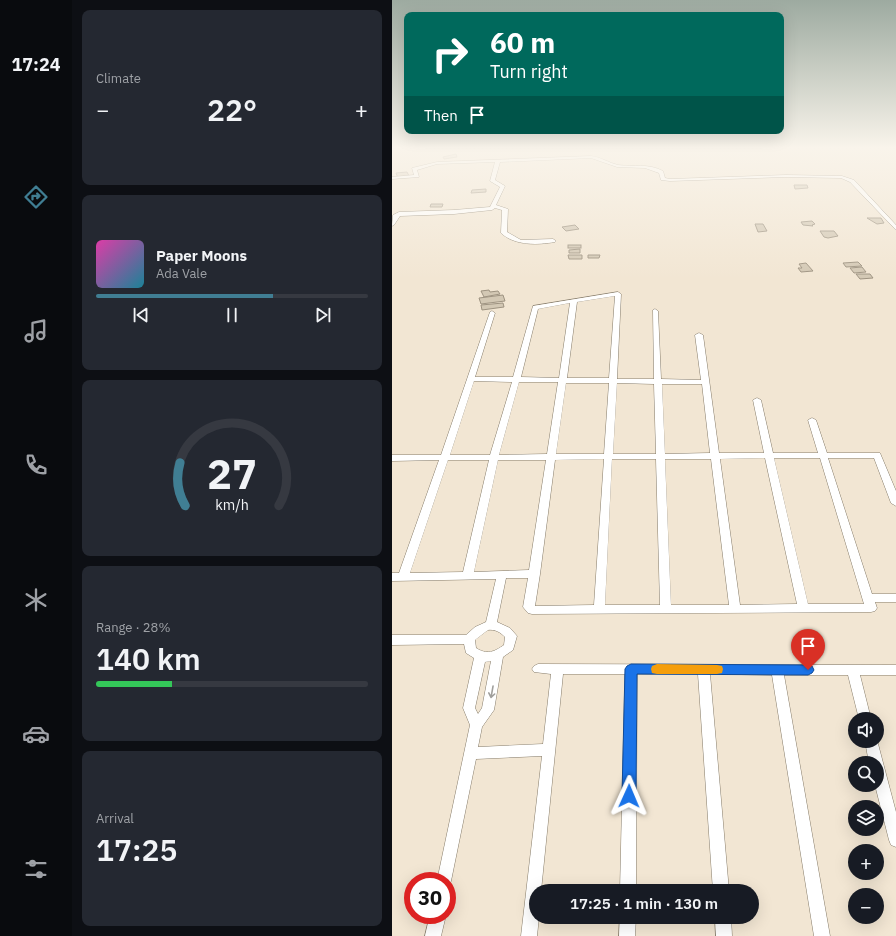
<!DOCTYPE html>
<html lang="en">
<head>
<meta charset="utf-8">
<style>
	body { margin:0; font-family:"IBM Plex Sans",sans-serif; background:#242831; color:#f1f3f6; height:100vh; display:flex; flex-direction:column; font-size:15px; white-space:nowrap }
	* { box-sizing:border-box; margin:0 }
	p { font-size:13px; color:#9ea1a6 }
	.icon { flex:none; width:22px; height:22px; fill:none; stroke:currentColor; stroke-width:2; stroke-linecap:round; stroke-linejoin:round }
	.map { position:relative; flex:1; overflow:hidden }
	.panel { display:flex; flex-direction:column; gap:10px; padding:10px; background:#0d0f14; width:320px }
	.panel>* { flex:none }
	.hud { position:absolute; left:12px; top:12px; width:380px; height:122px; border-radius:8px; box-shadow:0 4px 16px #0002; background:#00695c; color:#fff; overflow:hidden }
	.tools { position:absolute; left:456px; top:712px; display:grid; gap:8px }
	.tools a { display:grid; place-items:center; width:36px; height:36px; border-radius:50%; background:#171b24; box-shadow:0 4px 16px #0002; font-size:20px }
	.speed { position:absolute; left:12px; top:872px; display:flex; gap:8px; font-size:20px; font-weight:700; text-align:center }
	.speed>* { display:grid; place-content:center; width:52px; height:52px; border-radius:50%; background:#171b24; box-shadow:0 4px 16px #0002; line-height:1 }
	.speed .limit { border:6px solid #d22; background:#fff; color:#111 }
	.pin { position:absolute; display:grid; place-items:center; width:34px; height:34px; color:#fff; margin:-41px -17px; border-radius:50% 50% 50% 0; rotate:-45deg; box-shadow:0 0 4px #0007 }
	.pin .icon { rotate:45deg }
	.me { position:absolute; width:44px; margin:-22px; rotate:1deg; stroke-linejoin:round; filter:drop-shadow(0 0 3px #0008) }
	.turn { display:flex; align-items:center; gap:14px; height:84px; padding:0 20px; font-size:18px }
	.turn .icon { width:52px; height:52px; stroke-width:2.5 }
	.turn b { display:block; font-size:28px; line-height:34px }
	.then { display:flex; align-items:center; height:38px; padding:0 20px; background:#0003; gap:8px; font-size:15px }
	.big { font-size:30px; font-weight:600; line-height:1.1 }
	.panel .widget { flex:1; display:flex; flex-direction:column; justify-content:center; gap:6px; min-width:0; padding:0 14px; border-radius:8px; background:#242831 }
	.panel .dial { align-items:center; gap:0 }
	.dial svg { height:104px; overflow:visible; fill:none; stroke:#363941; stroke-width:7; stroke-linecap:round; text-anchor:middle }
	.dial text { fill:#f1f3f6; stroke:none }
	.song { display:flex; align-items:center; gap:12px }
	.cover { width:48px; height:48px; border-radius:6px; background:linear-gradient(135deg,hsl(320 70% 55%),hsl(190 70% 35%)) }
	.played { height:4px; border-radius:2px; background:linear-gradient(90deg,#407e93 65%,#363941 65%) }
	.keys { display:flex; justify-content:space-around; direction:ltr }
	.heat { display:flex; justify-content:space-between; align-items:center; font-size:22px; direction:ltr }
	.charge { height:6px; border-radius:3px; background:linear-gradient(90deg,#34c759 28%,#363941 0) }
	.trip { position:absolute; left:137px; top:884px; width:230px; height:40px; border-radius:20px; background:#171b24; box-shadow:0 4px 16px #0002; font-weight:600; line-height:40px; text-align:center }
	main { display:flex; flex:1; min-height:0 }
	.dock { display:flex; flex-direction:column; width:72px; justify-content:space-around; align-items:center; background:#090b0e; color:#9ea1a6 }
	.dock .icon { width:28px; height:28px }
	.dock .current { color:#407e93 }
	.dock b { font-size:18px; color:#f1f3f6 }
	.map>svg:first-child { display:block }
</style>
</head>
<body>
<main>
<nav class="dock">
<b>17:24</b>
<svg class="icon current" aria-label="directions" viewBox="0 0 24 24"><path d="M12 3l9 9-9 9-9-9zM9 14v-3h6M13 9l2 2-2 2"/></svg>
<svg class="icon" aria-label="music" viewBox="0 0 24 24"><path d="M9 18V5l10-2v13"/><circle cx="6" cy="18" r="3"/><circle cx="16" cy="16" r="3"/></svg>
<svg class="icon" aria-label="phone" viewBox="0 0 24 24"><path d="M5 4h4l2 5-3 2q2 4 5 5l2-3 5 2v4C11 20 4 13 5 4z"/></svg>
<svg class="icon" aria-label="climate" viewBox="0 0 24 24"><path d="M12 3v18M4 7l16 10M4 17L20 7"/></svg>
<svg class="icon" aria-label="car" viewBox="0 0 24 24"><path d="M5 17H2v-5l4-1 3-4h7l3 4 3 1v5h-3M9 17h6M6 11h13"/><circle cx="7" cy="17" r="2"/><circle cx="17" cy="17" r="2"/></svg>
<svg class="icon" aria-label="filters" viewBox="0 0 24 24"><path d="M4 7h16M4 17h16"/><circle cx="9" cy="7" r="2"/><circle cx="15" cy="17" r="2"/></svg>
</nav>
<section class="panel">
<div class="widget"><p>Climate</p>
<div class="heat"><a>−</a><b class="big">22°</b><a>+</a></div>
</div>
<div class="widget">
<div class="song"><i class="cover"></i><div><b>Paper Moons</b><p>Ada Vale</p></div></div>
<div class="played"></div>
<div class="keys"><svg class="icon" aria-label="previous" viewBox="0 0 24 24"><path d="M18 5L8 12l10 7zM5 5v14"/></svg><svg class="icon" aria-label="pause" viewBox="0 0 24 24"><path d="M8 5v14M16 5v14"/></svg><svg class="icon" aria-label="next" viewBox="0 0 24 24"><path d="M6 5l10 7-10 7zM19 5v14"/></svg></div>
</div>
<div class="widget dial"><svg viewBox="0 0 100 80">
<path d="M14 69A42 42 0 1 1 86 69"/>
<path d="M14 69A42 42 0 0 1 10 36" stroke="#407e93"/>
<text x="50" y="56" font-size="32" font-weight="700">27</text>
<text x="50" y="72" font-size="11">km/h</text>
</svg></div>
<div class="widget"><p>Range · 28%</p><b class="big">140 km</b><div class="charge"></div></div>
<div class="widget"><p>Arrival</p><b class="big">17:25</b></div>
</section>
<div class="map">
<svg width="504" height="936" viewBox="0 0 504 936">
	<rect width="100%" height="100%" fill="#f2e6d3"/>
	<!-- building -->
	<g fill="#d3c8b4" stroke="#9e9381">
		<path d="M64 154 65 157 52 159 51 157Z"/>
		<path d="M15 172 17 176 6 178 4 173Z"/>
		<path d="M402 185H415L416 188 403 189Z"/>
		<path d="M94 189V192L79 193 80 190Z"/>
		<path d="M39 204H51L50 207H38Z"/>
		<path d="M475 218H489L492 223 485 224Z"/>
		<path d="M420 221 423 224 420 225 421 226 411 225 409 222Z"/>
		<path d="M363 224H371L375 231 366 232Z"/>
		<path d="M183 225 187 229 174 231 170 227Z"/>
		<path d="M428 231H442L446 236 436 238 432 237Z"/>
		<rect x="176" y="245" width="13" height="3"/>
		<path d="M188 249V253H177V250Z"/>
		<path d="M176 255H190V259H177Z"/>
		<path d="M196 255H208L207 258H196Z"/>
		<path d="M466 262 470 266 454 267 451 263Z"/>
		<path d="M414 263 421 271 409 272 406 268H410L407 264Z"/>
		<path d="M470 267 474 272 462 273 458 268Z"/>
		<path d="M464 274H478L481 278 468 279Z"/>
		<path d="M97 290 98 292 106 291 108 294 92 297 89 291Z"/>
		<path d="M111 295 113 301 89 304 87 298Z"/>
		<path d="M111 303 112 307 90 310 89 305Z"/>
	</g>
	<g fill="none" stroke-linecap="round" stroke-linejoin="round">
		<defs>
			<g id="street">
				<path d="M199 156C209 157 217 163 226 165 242 167 256 163 271 171L273 178 278 179 394 175 450 176 462 180 504 225V230L458 182 449 178 394 177 278 181 269 180 267 173 253 168 225 167 199 158 108 162 103 180 113 186 104 205 116 209 115 232 129 240 161 239 164 241 163 242C146 245 123 246 109 233L110 210 103 208 100 210 62 214 8 216 2 225 0 226 1 215 7 212 62 210 98 207 108 187 98 181 103 162 45 164 25 170 27 177 0 179V177L22 175 20 168 45 162Z"/>
				<path d="M226 292 229 294 225 379H262L261 310 263 309 266 311 269 379 309 380 303 335 307 333 311 335 327 453H372L361 400 365 398 369 400 381 453H426L416 420 420 418 424 420 435 453H488L504 491V506L499 503 482 458H436L480 594H504V602H483L485 608 483 611 479 612 140 614 136 613 131 607 136 578H114L105 622 118 628 125 636 121 650 111 657 102 710 90 727 86 747 151 744 159 674 142 672 140 669 142 666 146 664 504 665V675H468L479 719H467L456 675H392L438 936H422L380 675 318 674 337 891H321L306 674H245L244 891H228L233 674H171L149 891H144V917H147L145 936H129L150 756 84 759 59 881 57 886 55 887V881H45L78 725 71 708 82 658 74 653 72 644 0 645V635H74L83 627 94 622 104 579 0 581V573H7L47 460 0 461V455H49L98 312 100 311 103 313 83 377H121L141 306ZM223 296 217 378H175L185 302ZM178 303 167 378 129 377 146 309ZM82 381 120 382 98 455H58ZM127 382H166L155 454 107 455ZM174 383H217L212 454H164ZM225 383 262 384 264 454H221ZM270 384H310L318 453 273 454ZM373 458 405 604 348 605 328 459ZM382 458H428L472 604H416ZM212 459 202 605 143 606 148 574 163 460ZM220 459H264L268 605H213ZM273 459H319L337 605H279ZM56 460H97L71 572 18 573ZM106 460H154L137 570 82 572ZM96 630C103 629 108 632 113 637L112 645C102 652 95 655 84 648L83 640ZM99 661 90 708 86 714 83 708 93 662Z"/>
				<path d="M485 740 504 812V847L499 845 497 840 483 785H485V763H477L473 741Z"/>
				<path d="M38 915H54L49 936H33Z"/>
				<path d="M228 917H244L243 936H227Z"/>
				<path d="M323 917H339L340 936H324Z"/>
			</g>
		</defs>
		<!-- street casing -->
		<use href="#street" stroke="#867c6a" stroke-width="1"/>
		<!-- street -->
		<use href="#street" fill="#fff" fill-rule="evenodd"/>
	</g>
	<!-- one-way arrows -->
	<defs><path id="oneway-shaft" d="M-6 0H5M1.5-3L5.5 0L1.5 3" fill="none" stroke-width="1.6" stroke-linecap="round" stroke-linejoin="round"/></defs>
	<use stroke="#a09f9c" href="#oneway-shaft" transform="translate(100 692) rotate(100)"/>
	<!-- sky -->
	<linearGradient id="sky" x2="0" y2="1"><stop stop-color="#9daaa0"/><stop offset="0.53" stop-color="#f9f4eb"/><stop offset="1" stop-color="#f9f4eb" stop-opacity="0"/></linearGradient>
	<rect width="504" height="279" fill="url(#sky)"/>
	<!-- route -->
	<path fill="#1a73e8" stroke="#114b97" d="M239 664 416 665 420 666 422 670 420 673 416 675 245 674 244 796 242 801 237 803 232 801 230 796 233 669 235 666Z"/>
	<!-- slow -->
	<path fill="#f59e0b" d="M265 664 325 665 330 666 331 669 330 673 325 674H265L260 673 259 669 260 666Z"/>
</svg>
<div class="tools">
<a><svg class="icon" aria-label="sound" viewBox="0 0 24 24"><path d="M4 9h4l5-4v14l-5-4H4zM17 9q2 3 0 6"/></svg></a>
<a><svg class="icon" aria-label="search" viewBox="0 0 24 24"><circle cx="10" cy="10" r="6"/><path d="M15 15l6 6"/></svg></a>
<a><svg class="icon" aria-label="layers" viewBox="0 0 24 24"><path d="M12 4l9 5-9 5-9-5zM3 14l9 5 9-5"/></svg></a>
<a>+</a>
<a>−</a>
</div>
<div class="speed"><div class="limit">30</div></div>
<div class="pin" style="left:416px;top:670px;background:#d93025"><svg class="icon" aria-label="arrive" viewBox="0 0 24 24"><path d="M6 21V4h12l-3 4 3 4H6"/></svg></div>
<svg class="me" style="left:237px;top:796px" viewBox="-20 -20 40 40"><path d="M0-17L14 15 0 8-14 15z" fill="#1a73e8" stroke="#fff" stroke-width="4"/></svg>
<div class="trip">17:25 · 1 min · 130 m</div>
<div class="hud">
<div class="turn"><svg class="icon" aria-label="right" viewBox="0 0 24 24"><path d="M7 20v-9h11M14 6l5 5-5 5"/></svg><div><b>60 m</b>Turn right</div></div>
<div class="then">Then<svg class="icon" aria-label="arrive" viewBox="0 0 24 24"><path d="M6 21V4h12l-3 4 3 4H6"/></svg></div>
</div>
</div>
</main>
</body>
</html>
